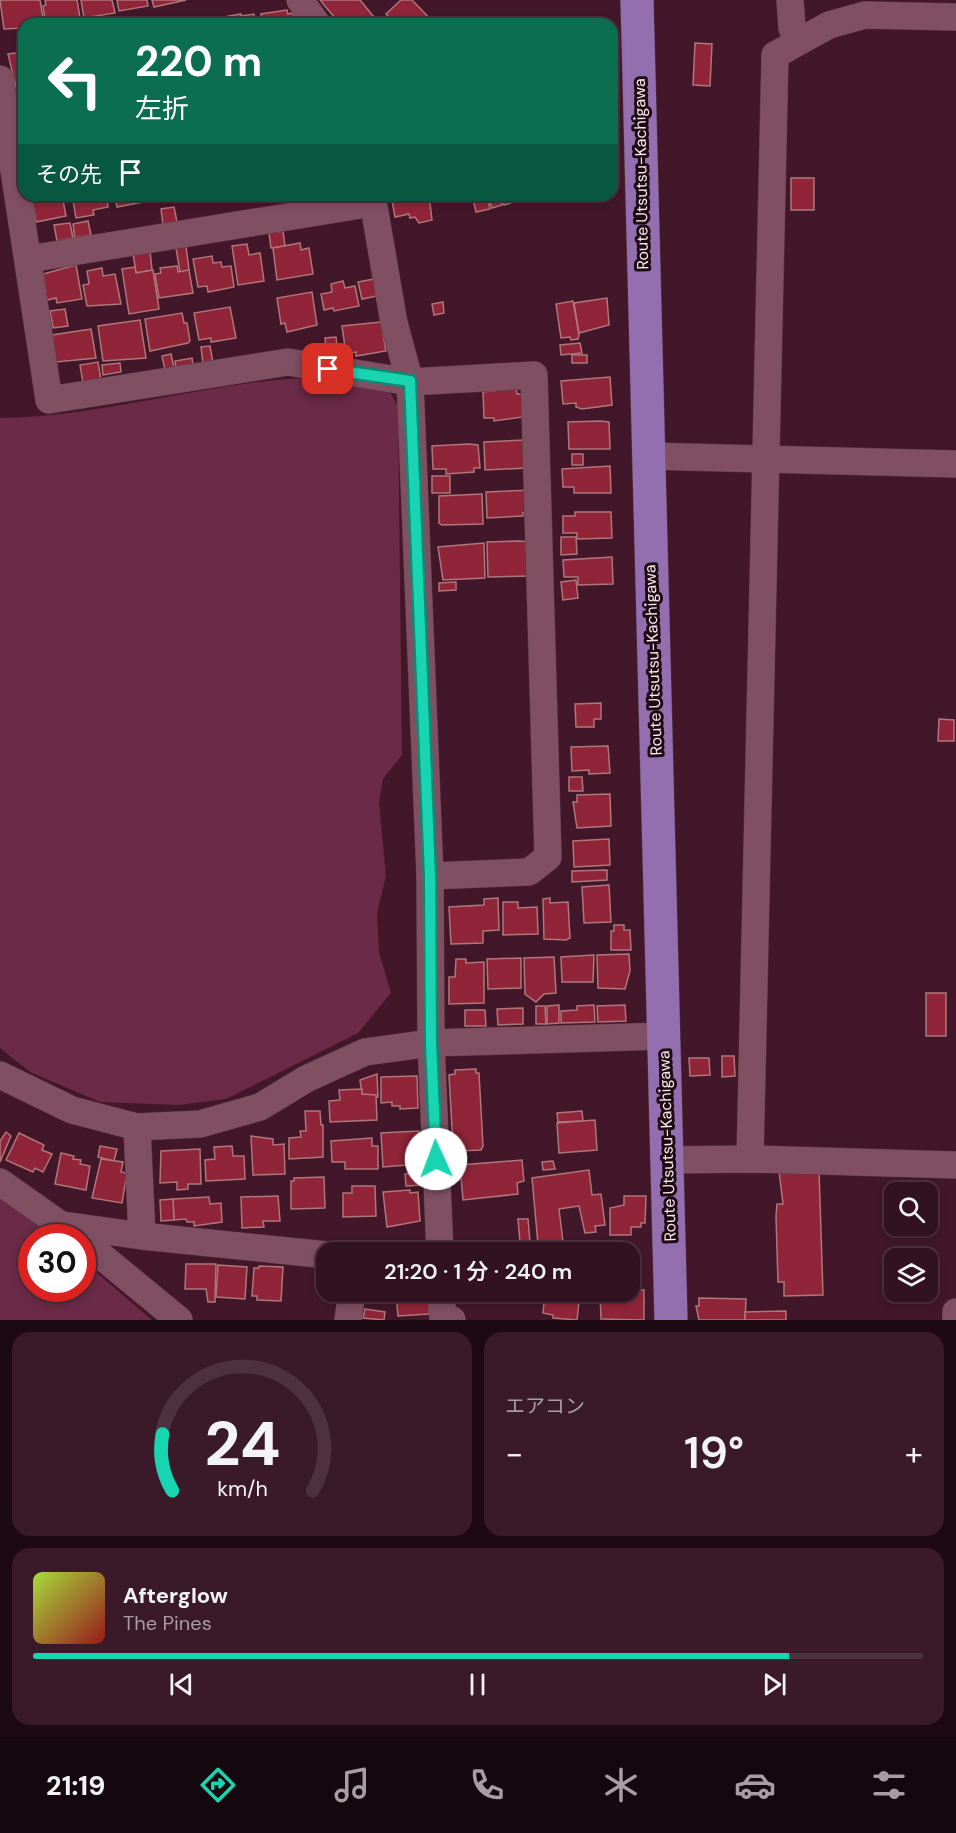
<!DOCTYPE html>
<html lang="ja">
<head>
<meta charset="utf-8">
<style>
	body { margin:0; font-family:"DM Sans","Noto Sans JP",sans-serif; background:#3a1a29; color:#f1f3f6; height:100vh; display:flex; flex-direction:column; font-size:22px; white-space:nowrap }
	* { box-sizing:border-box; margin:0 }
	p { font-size:20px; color:#a89da5 }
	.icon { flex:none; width:33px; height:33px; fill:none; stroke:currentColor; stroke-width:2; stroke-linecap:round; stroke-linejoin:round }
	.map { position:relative; height:1320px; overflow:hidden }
	.side { display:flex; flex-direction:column; gap:12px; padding:12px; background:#1c0912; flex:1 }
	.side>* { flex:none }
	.top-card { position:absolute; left:18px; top:18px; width:600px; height:183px; border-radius:18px; box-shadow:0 3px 9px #0003,0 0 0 2px #4d313e; background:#0b6e4f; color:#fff; overflow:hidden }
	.controls { position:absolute; left:884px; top:1182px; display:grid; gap:12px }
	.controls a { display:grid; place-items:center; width:54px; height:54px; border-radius:12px; background:#321120; box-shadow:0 3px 9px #0003,0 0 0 2px #4d313e; font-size:30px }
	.speed { position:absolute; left:18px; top:1224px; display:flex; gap:12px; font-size:30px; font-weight:700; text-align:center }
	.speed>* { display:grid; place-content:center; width:78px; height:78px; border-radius:50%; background:#321120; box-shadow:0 3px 9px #0003,0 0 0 2px #4d313e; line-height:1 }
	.speed .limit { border:9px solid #d22; background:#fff; color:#111 }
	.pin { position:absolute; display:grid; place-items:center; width:51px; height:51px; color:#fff; margin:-26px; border-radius:12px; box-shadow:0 3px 9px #0006 }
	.me { position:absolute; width:66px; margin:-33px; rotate:358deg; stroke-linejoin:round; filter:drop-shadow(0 0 4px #0008) }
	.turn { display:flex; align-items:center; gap:21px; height:126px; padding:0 18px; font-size:27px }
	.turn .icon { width:78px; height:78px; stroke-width:2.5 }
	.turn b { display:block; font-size:42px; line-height:51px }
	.then { display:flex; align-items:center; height:57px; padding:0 18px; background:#0003; gap:12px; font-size:22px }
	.big { font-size:45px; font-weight:600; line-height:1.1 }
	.side .widget { flex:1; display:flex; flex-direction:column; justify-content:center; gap:9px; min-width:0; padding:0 21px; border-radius:18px; background:#3a1a29 }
	.side .dial { align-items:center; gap:0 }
	.dial svg { height:156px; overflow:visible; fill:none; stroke:#4d313e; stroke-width:7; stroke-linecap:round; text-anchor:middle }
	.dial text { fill:#f1f3f6; stroke:none }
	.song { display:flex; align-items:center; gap:18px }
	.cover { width:72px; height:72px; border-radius:9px; background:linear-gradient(135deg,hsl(80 70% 55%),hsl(0 70% 35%)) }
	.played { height:6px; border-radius:3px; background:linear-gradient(90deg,#18d5b2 85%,#4d313e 85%) }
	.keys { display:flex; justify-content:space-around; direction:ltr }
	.heat { display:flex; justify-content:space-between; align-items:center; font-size:33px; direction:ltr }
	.side .tiles { flex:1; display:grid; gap:12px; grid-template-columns:1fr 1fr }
	.widget:last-child { grid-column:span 2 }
	.trip { position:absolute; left:316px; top:1242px; width:324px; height:60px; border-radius:18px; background:#321120; box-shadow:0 3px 9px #0003,0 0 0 2px #4d313e; font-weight:600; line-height:60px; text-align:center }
	.dock { display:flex; height:96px; justify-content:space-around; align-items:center; background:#14070d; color:#a89da5 }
	.dock .icon { width:42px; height:42px }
	.dock .on { color:#18d5b2 }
	.dock b { font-size:27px; color:#f1f3f6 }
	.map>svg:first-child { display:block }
</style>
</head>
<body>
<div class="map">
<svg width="956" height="1320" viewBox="0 0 956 1320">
	<rect width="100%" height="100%" fill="#42172a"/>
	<!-- green -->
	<g fill="#6b2a47">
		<path d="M304 378 390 392 398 407 402 755 383 779 379 803 386 876 377 913 379 952 391 993 358 1033 226 1099 179 1105 100 1102 30 1072 0 1048V418C102 417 202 383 304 378Z"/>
		<path d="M0 1197 54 1237 32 1238V1288H82L83 1261 152 1320H0Z"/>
	</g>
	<!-- building -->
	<g fill="#902438" stroke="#af777a" stroke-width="1.5">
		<path d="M0 0H40L44 24H24V28L4 29Z"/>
		<path d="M45 0H77L80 18 46 24 43 6 46 5Z"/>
		<path d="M81 0H112L115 13 84 18Z"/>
		<path d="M117 0H147L148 6 119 11Z"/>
		<path d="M152 0H186L154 7Z"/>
		<path d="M320 0H360L373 16 363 24H340Z"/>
		<path d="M401 0H412L435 24H396L386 14Z"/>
		<path d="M287 10 288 14 293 13 295 24H298H262L261 14Z"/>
		<path d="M241 14V16L254 14 256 24H220L218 18Z"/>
		<path d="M208 17 209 24H175V23Z"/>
		<path d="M553 19 593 21 592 24H546V21H553Z"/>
		<path d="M695 43 712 44 710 86 693 85Z"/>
		<path d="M24 52V91L17 92 8 54Z"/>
		<rect x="791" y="178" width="23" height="32"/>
		<path d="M31 195H62L66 216 36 222Z"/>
		<path d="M72 195H106L108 207 93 210 94 215 76 218Z"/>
		<path d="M115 195H148L149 201 117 207Z"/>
		<path d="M287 195H313L314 201 288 204Z"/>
		<path d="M391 195H429L432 220 419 223 415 217 410 218 409 214 395 217Z"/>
		<path d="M472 195H487L490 209 476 212Z"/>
		<path d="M488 195H499L502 205 492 208Z"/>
		<path d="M500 195H526L527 198 504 205Z"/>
		<path d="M174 207 177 222 163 225 161 209Z"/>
		<path d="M88 221 91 235 75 238 73 224Z"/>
		<path d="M70 223 73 238 57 241 54 225Z"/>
		<path d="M283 231 285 246 271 248 269 233Z"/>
		<path d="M300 243 301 250 309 248 313 274 277 280 273 248Z"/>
		<path d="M247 244 249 255 260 253 264 281 238 285 232 246Z"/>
		<path d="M186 246 189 270 180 272 176 248Z"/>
		<path d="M150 251 152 270 136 273 133 253Z"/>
		<path d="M212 256 213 263 221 262 222 267 231 266 234 287 208 292 207 286 198 287 193 259Z"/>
		<path d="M76 265 82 299 57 303 56 298 47 300 43 274Z"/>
		<path d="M177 266 178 272 189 270 193 293 159 298 155 274 161 273 160 268Z"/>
		<path d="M135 267 136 273 153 270 159 309 129 314 122 269Z"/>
		<path d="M102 268 103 276 115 274 121 304 87 306 83 285 89 284 87 271Z"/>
		<path d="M374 279 377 296 362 299 358 282Z"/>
		<path d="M343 281 345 288 355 286 359 306 334 311 333 308 324 310 321 294 332 292 331 284Z"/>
		<path d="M312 292 317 325 287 332 285 323 281 324 277 298Z"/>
		<path d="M607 298 609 325 579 333 574 303Z"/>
		<path d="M573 301 579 335 578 339 571 340 570 337 561 338 556 304Z"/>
		<path d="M443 302 444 313 434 315 432 304Z"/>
		<path d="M230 307 236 338 211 342V338L199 340 194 313Z"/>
		<path d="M65 309 68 326 53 328 50 311Z"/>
		<path d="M182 313 184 323H187L190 341 188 343 150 351 145 319Z"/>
		<path d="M140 320 146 358 103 361 98 326Z"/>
		<path d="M381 322 386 351 356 356V352L346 354 342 326Z"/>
		<path d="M91 329 96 358 56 362 52 335Z"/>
		<path d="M336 337 338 353 327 355 325 338Z"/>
		<path d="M580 343 582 353 561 355 560 345Z"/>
		<path d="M210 346 213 363 203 364 201 347Z"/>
		<path d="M171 354 174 368 165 370 162 356Z"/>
		<rect x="572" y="355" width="15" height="8"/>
		<path d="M192 358 193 365 176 368 175 361Z"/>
		<path d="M98 362 101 380 83 383 80 365Z"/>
		<path d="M120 363 121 372 103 375 102 365Z"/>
		<path d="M610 377 612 405 582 409 576 407V403L563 404 561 381Z"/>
		<path d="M516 388 517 394H523L530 416 494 421V418H484L483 392Z"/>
		<path d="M600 421 609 422 610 449H569L568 422Z"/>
		<path d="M525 440 527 468 485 470 484 442Z"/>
		<path d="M469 444 478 445 480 468H474V472L446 474V469H433L432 446Z"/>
		<rect x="572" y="454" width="11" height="11"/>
		<path d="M610 466 611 493H574V487H563L562 469Z"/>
		<rect x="432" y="476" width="18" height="17"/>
		<path d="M533 490 534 512 523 513V516L487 518 486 492Z"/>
		<path d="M482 494 483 524 442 525 439 523V496Z"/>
		<path d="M575 512H611L612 538 577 539V533H563V516H575Z"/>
		<path d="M561 537H576L577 554 561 555Z"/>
		<path d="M518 541 532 542 529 576 488 577 487 542Z"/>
		<path d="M484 543 485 578 443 580 438 547Z"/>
		<path d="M612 557 613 584 578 585V577H564L563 560Z"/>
		<path d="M576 580 578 598 563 600 561 582Z"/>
		<path d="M456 582V590L439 591V583Z"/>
		<path d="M601 703V719H594V727H576L575 704Z"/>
		<path d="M939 719 954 720V741H938Z"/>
		<path d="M608 746 610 773 589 774V770L572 771 571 747Z"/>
		<path d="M569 777H582L583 791H569Z"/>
		<path d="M610 794 611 826 577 828 573 802H577V795Z"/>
		<path d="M609 839 610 865 574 867 573 841Z"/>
		<path d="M607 870V880L572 882V871Z"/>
		<path d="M609 885 611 922 584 923 582 887Z"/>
		<path d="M498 898 499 930 483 931V943L451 944 449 907 484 905V899Z"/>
		<path d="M550 898V903L568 902 570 938 566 940 544 939 543 899Z"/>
		<path d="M503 902H518V908L537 907 538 934 503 935Z"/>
		<path d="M614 925H624V930H630L631 950H611V931H614Z"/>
		<path d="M629 954 630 971 625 989 598 988 597 955Z"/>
		<path d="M594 955 593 982H562L561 957Z"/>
		<path d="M554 957 556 993 544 994 536 1002 525 994 524 958Z"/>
		<path d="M521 958V988L488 989 487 959Z"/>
		<path d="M456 959H466V963L484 962V1003L449 1004V977H455Z"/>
		<rect x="926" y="993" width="20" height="43"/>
		<path d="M559 1005V1023L547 1024V1006Z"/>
		<path d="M594 1005 595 1022 561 1023V1011L577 1010V1006Z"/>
		<path d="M625 1005 626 1021 598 1022 597 1006Z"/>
		<path d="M536 1006H545L546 1024H536Z"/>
		<path d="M523 1008V1024L498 1025 497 1009Z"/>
		<path d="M465 1010H485L486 1026H465Z"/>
		<path d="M722 1056H734L735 1076 722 1077Z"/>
		<path d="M689 1058H709L710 1075 690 1076Z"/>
		<path d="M476 1069V1073H479L483 1146 481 1150 459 1151V1146H453L449 1075 455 1074V1070Z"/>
		<path d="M377 1074 378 1097 362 1094 360 1080Z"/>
		<path d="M417 1076 418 1108 400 1109V1106H392V1102L381 1103V1077Z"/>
		<path d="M362 1089V1094L376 1095 377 1120 330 1122 329 1101 340 1100 339 1090Z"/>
		<path d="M305 1111H320L321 1125H323V1157L289 1159V1138L301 1137 300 1131H306Z"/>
		<path d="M582 1111 583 1121 558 1122 557 1113Z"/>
		<path d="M595 1120 597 1150 559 1153 557 1123Z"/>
		<path d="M419 1131 420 1164 383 1167 381 1133Z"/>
		<path d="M6 1132 11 1136 0 1162V1141Z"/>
		<path d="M19 1133 44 1145 42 1150 52 1154 43 1172 35 1168 33 1172 6 1160Z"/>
		<path d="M251 1136 273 1139V1145L284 1144 285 1174 253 1175Z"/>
		<path d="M372 1138V1146H378V1169H345V1162H332L331 1141Z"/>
		<path d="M100 1146 117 1149 114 1161 98 1157Z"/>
		<path d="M232 1146 233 1156H244L245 1179 206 1181 205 1160 215 1159 214 1147Z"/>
		<path d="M200 1149 201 1184H188V1189L177 1190V1182L160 1183 161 1151Z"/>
		<path d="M61 1153 74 1156 73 1159 81 1160 80 1164 90 1166 86 1190 55 1184Z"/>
		<path d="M101 1159 123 1162 121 1172 127 1173 122 1203 92 1198Z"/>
		<path d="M522 1160 524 1181 517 1183 518 1194 463 1200 460 1165Z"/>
		<path d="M553 1161 555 1169 543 1170 542 1162Z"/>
		<path d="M589 1170 592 1195 601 1194 605 1225 595 1226 596 1232 585 1233 579 1206 559 1209 563 1242H559L560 1248 538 1244 532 1178Z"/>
		<path d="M819 1170 823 1295 784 1296V1282H778L776 1216 777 1204H783L779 1171Z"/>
		<path d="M423 1173 424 1185 406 1186 405 1174Z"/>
		<path d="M324 1177 325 1208 291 1209V1181H294V1178Z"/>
		<path d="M352 1186H375L376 1216 343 1217V1193H352Z"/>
		<path d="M410 1190V1193L418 1192 420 1221 387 1227 383 1192Z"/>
		<path d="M278 1196 280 1221H263L264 1227 242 1228 241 1197Z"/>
		<path d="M624 1196H646L645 1223H641V1227H631V1235H610V1208L624 1205Z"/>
		<path d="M209 1197 210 1204 221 1203 222 1222 194 1226V1222H187L186 1219 174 1220 173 1199Z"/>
		<path d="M173 1199 174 1220 161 1221 160 1200Z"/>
		<path d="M518 1219H528L530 1242 520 1243Z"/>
		<rect x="610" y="1242" width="17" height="10"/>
		<path d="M186 1264H216L215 1302H208L206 1289H185Z"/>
		<path d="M218 1265 247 1267 245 1299 216 1297Z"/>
		<path d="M259 1266 283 1267 281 1301 257 1300V1296H252L254 1268H259Z"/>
		<path d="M630 1290H644V1320L601 1319 600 1292Z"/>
		<path d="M399 1292H428L429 1314 398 1316 396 1294Z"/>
		<path d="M507 1292H538L537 1302 506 1297Z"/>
		<path d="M545 1292H580L577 1320 553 1318V1315L543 1313Z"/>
		<path d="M699 1298 746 1299 745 1320H699L696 1306H699Z"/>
		<path d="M365 1309 385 1312 384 1320 363 1318Z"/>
		<path d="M786 1311V1320H745V1312Z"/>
	</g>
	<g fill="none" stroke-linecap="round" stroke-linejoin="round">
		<defs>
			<g id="minor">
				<path d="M300 0 317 24"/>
				<path d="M790 0 792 28 799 41"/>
				<path d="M0 79 49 400 288 362 410 382 534 375 548 857 529 872 430 876"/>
				<path d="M372 195 394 323 410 382 430 876 431 1043 440 1252"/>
				<path d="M29 259 373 203"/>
				<path d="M648 456 956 464"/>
				<path d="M0 1075 72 1110 137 1127 200 1124 260 1107 306 1079 365 1052 431 1043 664 1036"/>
				<path d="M137 1127 142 1236"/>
				<path d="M750 1159 775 55 829 25 865 15 956 17"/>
				<path d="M668 1160 750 1159 956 1165"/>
				<path d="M0 1182 78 1237"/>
				<path d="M63 1225 142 1236 327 1255"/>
				<path d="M82 1240 179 1320"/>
				<path d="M441 1292 443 1318 452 1320"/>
				<path d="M348 1320 352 1292"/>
				<path d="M956 1320V1312"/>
			</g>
			<path id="major" d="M637 0 671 1320"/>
		</defs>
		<!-- minor casing -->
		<use href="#minor" stroke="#593847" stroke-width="28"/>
		<!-- major casing -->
		<use href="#major" stroke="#593847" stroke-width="34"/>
		<!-- minor -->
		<use href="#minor" stroke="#804f62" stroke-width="27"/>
		<!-- major -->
		<use href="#major" stroke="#936fb0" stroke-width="33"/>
	</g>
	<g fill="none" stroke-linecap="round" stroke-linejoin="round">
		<defs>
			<path id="route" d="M328 369 410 381 430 876 431 1043 436 1159"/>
		</defs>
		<!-- route casing -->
		<use href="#route" stroke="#108a74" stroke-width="15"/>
		<!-- route -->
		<use href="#route" stroke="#18d5b2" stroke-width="10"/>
	</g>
	<g text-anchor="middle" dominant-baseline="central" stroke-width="6" stroke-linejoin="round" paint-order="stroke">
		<!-- street labels -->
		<g font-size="16" fill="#fbe9ef" stroke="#1d0a12">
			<text transform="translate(641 174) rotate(-91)">Route Utsutsu-Kachigawa</text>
			<text transform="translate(653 660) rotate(-92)">Route Utsutsu-Kachigawa</text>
			<text transform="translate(667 1146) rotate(-92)">Route Utsutsu-Kachigawa</text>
		</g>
	</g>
</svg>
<div class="controls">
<a><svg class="icon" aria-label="search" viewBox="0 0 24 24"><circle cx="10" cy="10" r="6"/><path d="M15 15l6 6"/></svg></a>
<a><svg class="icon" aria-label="layers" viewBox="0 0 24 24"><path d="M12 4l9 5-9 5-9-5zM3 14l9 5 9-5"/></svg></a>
</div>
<div class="speed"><div class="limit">30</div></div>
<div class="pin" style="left:328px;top:369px;background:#d93025"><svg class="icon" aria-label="arrive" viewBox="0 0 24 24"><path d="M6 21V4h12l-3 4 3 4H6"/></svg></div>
<svg class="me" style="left:436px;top:1159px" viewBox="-20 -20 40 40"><circle r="19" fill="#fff"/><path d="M0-13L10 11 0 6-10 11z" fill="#18d5b2"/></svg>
<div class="trip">21:20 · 1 分 · 240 m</div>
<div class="top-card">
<div class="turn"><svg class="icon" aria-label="left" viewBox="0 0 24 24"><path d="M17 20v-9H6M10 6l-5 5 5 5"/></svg><div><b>220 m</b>左折</div></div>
<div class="then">その先<svg class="icon" aria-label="arrive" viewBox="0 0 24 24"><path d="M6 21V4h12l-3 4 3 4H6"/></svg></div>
</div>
</div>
<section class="side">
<div class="tiles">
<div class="widget dial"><svg viewBox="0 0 100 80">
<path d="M14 69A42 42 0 1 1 86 69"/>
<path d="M14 69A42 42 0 0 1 9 40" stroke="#18d5b2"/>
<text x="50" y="56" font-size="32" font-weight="700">24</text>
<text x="50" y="72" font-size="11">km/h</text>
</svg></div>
<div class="widget"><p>エアコン</p>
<div class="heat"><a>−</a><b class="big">19°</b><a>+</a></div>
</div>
<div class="widget">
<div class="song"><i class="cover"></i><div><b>Afterglow</b><p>The Pines</p></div></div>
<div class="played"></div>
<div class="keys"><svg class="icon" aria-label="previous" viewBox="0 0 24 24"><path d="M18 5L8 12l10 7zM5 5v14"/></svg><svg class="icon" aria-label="pause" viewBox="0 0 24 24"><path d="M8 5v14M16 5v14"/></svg><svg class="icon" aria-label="next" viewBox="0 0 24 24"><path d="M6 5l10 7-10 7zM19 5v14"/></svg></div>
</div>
</div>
</section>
<nav class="dock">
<b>21:19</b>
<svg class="icon on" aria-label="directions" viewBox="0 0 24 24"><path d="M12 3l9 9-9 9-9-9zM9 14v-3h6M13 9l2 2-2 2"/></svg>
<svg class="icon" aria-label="music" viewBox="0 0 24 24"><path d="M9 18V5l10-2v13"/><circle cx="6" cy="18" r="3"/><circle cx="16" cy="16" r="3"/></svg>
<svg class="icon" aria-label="phone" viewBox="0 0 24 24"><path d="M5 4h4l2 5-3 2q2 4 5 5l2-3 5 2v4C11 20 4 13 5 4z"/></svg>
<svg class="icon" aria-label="climate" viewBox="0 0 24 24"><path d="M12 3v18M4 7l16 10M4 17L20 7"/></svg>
<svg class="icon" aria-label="car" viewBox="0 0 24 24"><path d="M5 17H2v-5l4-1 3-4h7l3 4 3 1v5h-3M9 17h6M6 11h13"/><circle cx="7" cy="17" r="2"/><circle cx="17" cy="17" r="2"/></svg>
<svg class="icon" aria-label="filters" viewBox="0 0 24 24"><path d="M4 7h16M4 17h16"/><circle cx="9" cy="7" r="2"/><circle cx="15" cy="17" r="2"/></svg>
</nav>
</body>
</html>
